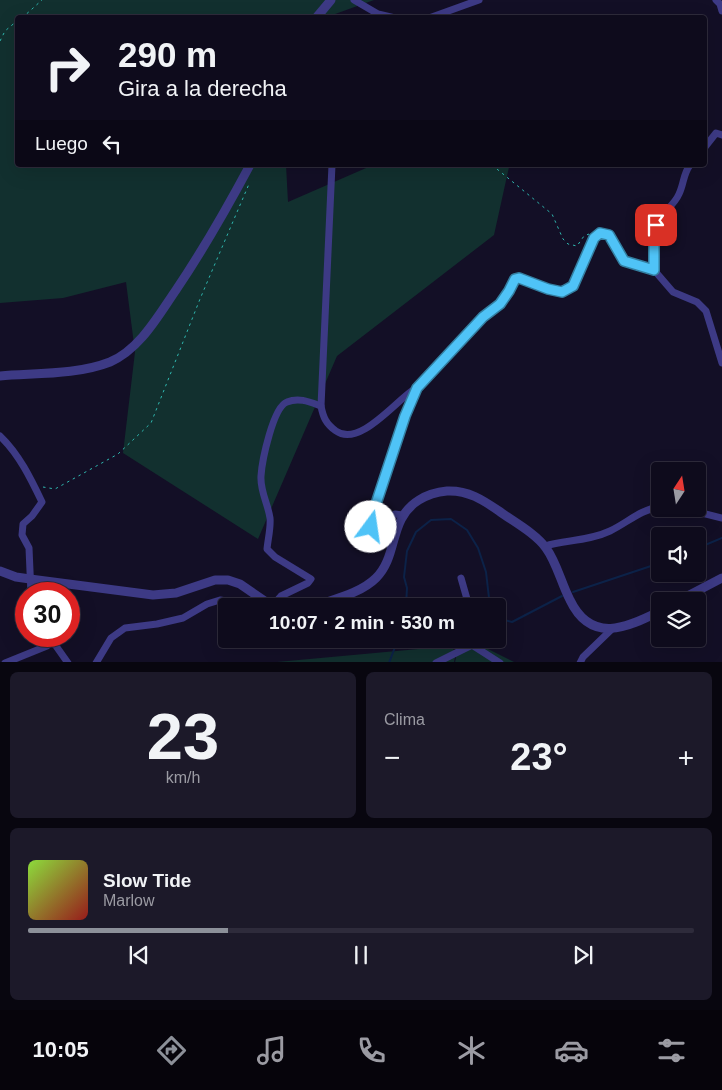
<!DOCTYPE html>
<html lang="es">
<head>
<meta charset="utf-8">
<style>
	body { margin:0; font-family:Helvetica,sans-serif; background:#1c1929; color:#f1f3f6; height:100vh; display:flex; flex-direction:column; font-size:19px; white-space:nowrap }
	* { box-sizing:border-box; margin:0 }
	p { font-size:16px; color:#9b9ba3 }
	.icon { flex:none; width:28px; height:28px; fill:none; stroke:currentColor; stroke-width:2; stroke-linecap:round; stroke-linejoin:round }
	.map { position:relative; height:662px; overflow:hidden }
	.side { display:flex; flex-direction:column; gap:10px; padding:10px; background:#08060f; flex:1 }
	.side>* { flex:none }
	.hud { position:absolute; left:15px; top:15px; width:692px; height:152px; border-radius:5px; box-shadow:0 5px 20px #0002,0 0 0 1px #2e2b3b; background:#0e0b1c; color:#f1f3f6; overflow:hidden }
	.needle { width:32px; rotate:12deg }
	.controls { position:absolute; left:651px; top:462px; display:grid; gap:10px }
	.controls a { display:grid; place-items:center; width:55px; height:55px; border-radius:5px; background:#0e0b1c; box-shadow:0 5px 20px #0002,0 0 0 1px #2e2b3b; font-size:25px }
	.speed { position:absolute; left:15px; top:582px; display:flex; gap:10px; font-size:25px; font-weight:700; text-align:center }
	.speed>* { display:grid; place-content:center; width:65px; height:65px; border-radius:50%; background:#0e0b1c; box-shadow:0 5px 20px #0002,0 0 0 1px #2e2b3b; line-height:1 }
	.speed .limit { border:8px solid #d22; background:#fff; color:#111 }
	.pin { position:absolute; display:grid; place-items:center; width:42px; height:42px; color:#fff; margin:-21px; border-radius:10px; box-shadow:0 2px 8px #0006 }
	.me { position:absolute; width:55px; margin:-28px; rotate:14deg; stroke-linejoin:round; filter:drop-shadow(0 0 4px #0008) }
	.turn { display:flex; align-items:center; gap:18px; height:105px; padding:0 20px; font-size:22px }
	.turn .icon { width:65px; height:65px; stroke-width:2.5 }
	.turn b { display:block; font-size:35px; line-height:42px }
	.then { display:flex; align-items:center; height:48px; padding:0 20px; background:#0003; gap:10px; font-size:19px }
	.big { font-size:38px; font-weight:700; line-height:1.1 }
	.side .widget { flex:1; display:flex; flex-direction:column; justify-content:center; gap:8px; min-width:0; padding:0 18px; border-radius:8px; background:#1c1929 }
	.side .dial { align-items:center; gap:0 }
	.dial b { font-size:65px; line-height:1 }
	.song { display:flex; align-items:center; gap:15px }
	.cover { width:60px; height:60px; border-radius:8px; background:linear-gradient(135deg,hsl(90 70% 55%),hsl(0 70% 35%)) }
	.played { height:5px; border-radius:2px; background:linear-gradient(90deg,#8c9099 30%,#2e2b3b 30%) }
	.keys { display:flex; justify-content:space-around; direction:ltr }
	.heat { display:flex; justify-content:space-between; align-items:center; font-size:28px; direction:ltr }
	.side .tiles { flex:1; display:grid; gap:10px; grid-template-columns:1fr 1fr }
	.widget:last-child { grid-column:span 2 }
	.trip { position:absolute; left:218px; top:598px; width:288px; height:50px; border-radius:5px; background:#0e0b1c; box-shadow:0 5px 20px #0002,0 0 0 1px #2e2b3b; font-weight:700; line-height:50px; text-align:center }
	.tabs { display:flex; height:80px; justify-content:space-around; align-items:center; background:#06040b; color:#9b9ba3 }
	.tabs .icon { width:35px; height:35px }
	.tabs .on { color:#8c9099 }
	.tabs b { font-size:22px; color:#f1f3f6 }
	.map>svg:first-child { display:block }
</style>
</head>
<body>
<div class="map">
<svg width="722" height="663" viewBox="0 0 722 663">
	<rect width="100%" height="100%" fill="#130f26"/>
	<!-- green -->
	<g fill="#12302f">
		<path d="M0 0H374L324 18H18V165H286L288 202 373 165H495L509 167 494 235 337 356 258 539 123 453 135 352 126 282 63 298 0 303Z"/>
		<path d="M459 639H468L514 662 455 663Z"/>
		<path d="M451 646 456 653 454 662 266 663Z"/>
	</g>
	<g fill="none" stroke-linecap="round" stroke-linejoin="round">
		<!-- stream -->
		<g stroke="#0c2248" stroke-width="2">
			<path d="M698 548 722 538"/>
			<path d="M573 592 660 563"/>
			<path d="M406 606 407 588 404 577 407 551 416 532 431 520 451 519 467 530 478 548 486 572 489 598 492 606"/>
			<path d="M496 616 497 618 512 622 562 596"/>
			<path d="M389 663 398 639"/>
		</g>
		<!-- path -->
		<g stroke="#2fb8b0" stroke-width="1" stroke-dasharray="2.5 4" stroke-linecap="butt">
			<path d="M22 18 42 0"/>
			<path d="M0 41 5 31 18 20"/>
			<path d="M492 165 552 214 563 239 568 244 577 246 584 236 589 234"/>
			<path d="M43 487 55 489 118 454 151 423 200 299 249 184"/>
		</g>
		<!-- minor -->
		<g stroke="#3d3a85" stroke-width="7">
			<path d="M354 0 378 14 395 18"/>
			<path d="M716 0 720 4 722 11"/>
			<path d="M429 18 479 0"/>
			<path d="M705 147 716 133 722 135"/>
			<path d="M332 165 321 406C323 417 326 424 336 431 360 448 397 399 416 388"/>
			<path d="M654 270C655 256 650 238 656 224 662 212 674 206 679 194 684 184 683 174 690 165"/>
			<path d="M0 436C19 454 31 479 42 502L32 516 23 524 22 535 29 548 31 594"/>
			<path d="M686 509 722 518"/>
			<path d="M402 515 395 514 391 518 380 540H375L371 535 373 516 405 416 417 388 483 317 500 304 509 291 515 279 519 278 548 289 562 292 573 285 594 238 600 233 609 235 624 261 654 270 673 292 697 302 706 311 722 363"/>
			<path d="M545 546C566 540 589 541 610 531 627 523 641 509 660 507"/>
			<path d="M461 578 469 606"/>
			<path d="M272 606 281 596 308 583 311 579 275 557 267 549C268 539 271 527 270 518 268 504 260 491 261 476 262 461 273 407 287 402 299 397 310 402 321 406"/>
			<path d="M45 636 56 646 68 663"/>
			<path d="M5 663 47 646 51 642"/>
			<path d="M96 663 111 638 125 628 157 624 183 618 207 604 220 600 227 601 236 606"/>
			<path d="M436 663 472 645 500 663"/>
			<path d="M580 663 583 657 612 629"/>
		</g>
		<!-- tertiary -->
		<g stroke="#3d3a85" stroke-width="9">
			<path d="M316 18 331 0"/>
			<path d="M0 376C35 373 77 375 110 362 140 349 158 316 176 290 203 250 227 208 250 165"/>
			<path d="M0 571 16 577 30 579 153 595 176 593 215 580H228L240 584 272 606"/>
			<path d="M678 601 722 578"/>
			<path d="M315 606C335 599 361 593 376 578 399 555 388 519 419 500 427 495 437 492 447 491 468 490 483 500 499 511 514 522 535 533 546 548 557 563 561 583 570 600 591 644 627 628 660 611"/>
		</g>
	</g>
	<g fill="none" stroke-linecap="round" stroke-linejoin="round">
		<defs>
			<path id="route" d="M371 527 372 516 405 416 417 388 483 317 500 304 509 291 515 279 519 278 548 289 562 292 573 286 594 238 600 233 609 235 624 261 654 270V235L656 225"/>
		</defs>
		<!-- route casing -->
		<use href="#route" stroke="#337fa1" stroke-width="12"/>
		<!-- route -->
		<use href="#route" stroke="#4fc3f7" stroke-width="9"/>
	</g>
</svg>
<div class="controls">
<a><svg class="needle" viewBox="-14 -14 28 28"><path d="M0-13l5 13h-10z" fill="#e53935"/><path d="M0 13l5-13h-10z" fill="#9b9ba3"/></svg></a>
<a><svg class="icon" aria-label="sound" viewBox="0 0 24 24"><path d="M4 9h4l5-4v14l-5-4H4zM17 9q2 3 0 6"/></svg></a>
<a><svg class="icon" aria-label="layers" viewBox="0 0 24 24"><path d="M12 4l9 5-9 5-9-5zM3 14l9 5 9-5"/></svg></a>
</div>
<div class="speed"><div class="limit">30</div></div>
<div class="pin" style="left:656px;top:225px;background:#d93025"><svg class="icon" aria-label="arrive" viewBox="0 0 24 24"><path d="M6 21V4h12l-3 4 3 4H6"/></svg></div>
<svg class="me" style="left:371px;top:527px" viewBox="-20 -20 40 40"><circle r="19" fill="#fff"/><path d="M0-13L10 11 0 6-10 11z" fill="#4fc3f7"/></svg>
<div class="trip">10:07 · 2 min · 530 m</div>
<div class="hud">
<div class="turn"><svg class="icon" aria-label="right" viewBox="0 0 24 24"><path d="M7 20v-9h11M14 6l5 5-5 5"/></svg><div><b>290 m</b>Gira a la derecha</div></div>
<div class="then">Luego<svg class="icon" aria-label="left" viewBox="0 0 24 24"><path d="M17 20v-9H6M10 6l-5 5 5 5"/></svg></div>
</div>
</div>
<section class="side">
<div class="tiles">
<div class="widget dial"><b>23</b><p>km/h</p></div>
<div class="widget"><p>Clima</p>
<div class="heat"><a>−</a><b class="big">23°</b><a>+</a></div>
</div>
<div class="widget">
<div class="song"><i class="cover"></i><div><b>Slow Tide</b><p>Marlow</p></div></div>
<div class="played"></div>
<div class="keys"><svg class="icon" aria-label="previous" viewBox="0 0 24 24"><path d="M18 5L8 12l10 7zM5 5v14"/></svg><svg class="icon" aria-label="pause" viewBox="0 0 24 24"><path d="M8 5v14M16 5v14"/></svg><svg class="icon" aria-label="next" viewBox="0 0 24 24"><path d="M6 5l10 7-10 7zM19 5v14"/></svg></div>
</div>
</div>
</section>
<nav class="tabs">
<b>10:05</b>
<svg class="icon on" aria-label="directions" viewBox="0 0 24 24"><path d="M12 3l9 9-9 9-9-9zM9 14v-3h6M13 9l2 2-2 2"/></svg>
<svg class="icon" aria-label="music" viewBox="0 0 24 24"><path d="M9 18V5l10-2v13"/><circle cx="6" cy="18" r="3"/><circle cx="16" cy="16" r="3"/></svg>
<svg class="icon" aria-label="phone" viewBox="0 0 24 24"><path d="M5 4h4l2 5-3 2q2 4 5 5l2-3 5 2v4C11 20 4 13 5 4z"/></svg>
<svg class="icon" aria-label="climate" viewBox="0 0 24 24"><path d="M12 3v18M4 7l16 10M4 17L20 7"/></svg>
<svg class="icon" aria-label="car" viewBox="0 0 24 24"><path d="M5 17H2v-5l4-1 3-4h7l3 4 3 1v5h-3M9 17h6M6 11h13"/><circle cx="7" cy="17" r="2"/><circle cx="17" cy="17" r="2"/></svg>
<svg class="icon" aria-label="filters" viewBox="0 0 24 24"><path d="M4 7h16M4 17h16"/><circle cx="9" cy="7" r="2"/><circle cx="15" cy="17" r="2"/></svg>
</nav>
</body>
</html>
